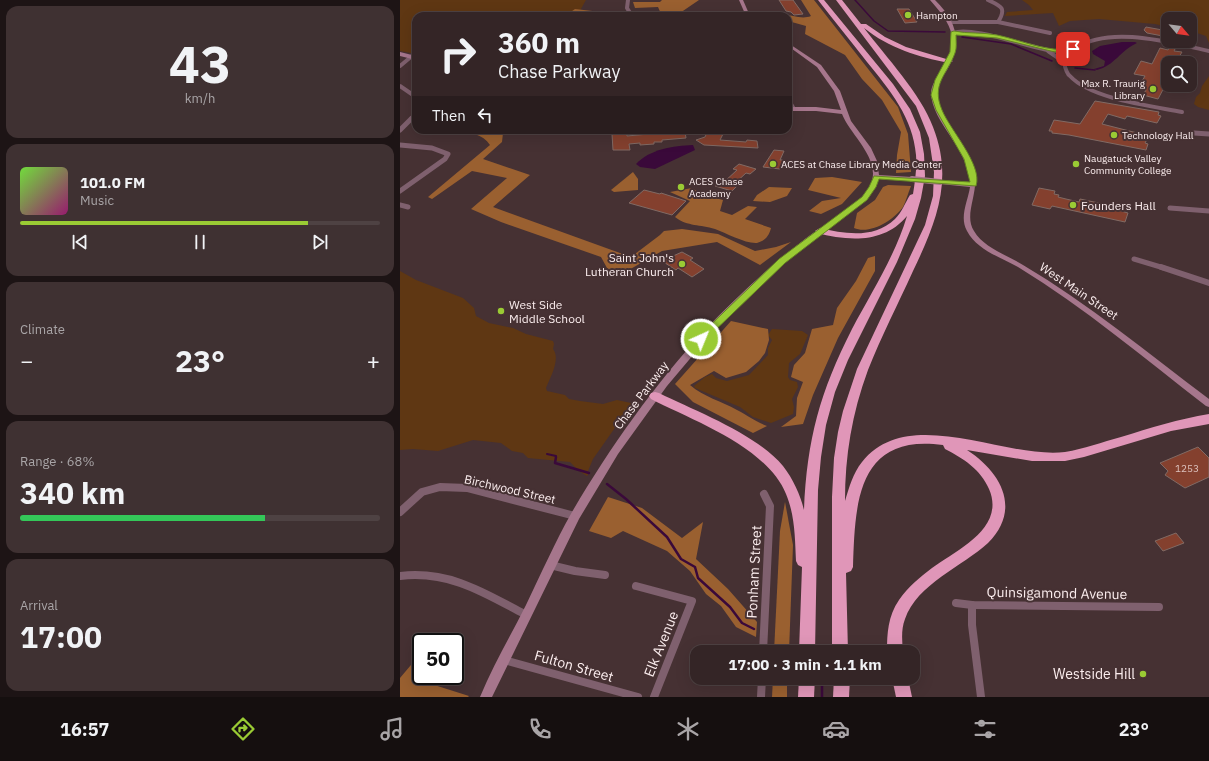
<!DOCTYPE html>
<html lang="en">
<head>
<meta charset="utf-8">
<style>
	body { margin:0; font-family:"IBM Plex Sans",sans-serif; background:#3f3132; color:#f1f3f6; height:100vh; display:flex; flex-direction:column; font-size:15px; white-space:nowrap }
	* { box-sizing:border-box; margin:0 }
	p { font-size:13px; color:#a9a5a7 }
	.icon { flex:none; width:22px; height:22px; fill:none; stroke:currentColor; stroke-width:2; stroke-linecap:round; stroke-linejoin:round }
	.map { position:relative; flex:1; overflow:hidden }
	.drawer { display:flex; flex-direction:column; gap:6px; padding:6px; background:#1d1415; width:400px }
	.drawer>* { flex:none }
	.banner { position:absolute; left:12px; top:12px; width:380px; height:122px; border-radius:12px; box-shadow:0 4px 16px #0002,0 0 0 1px #4e4243; background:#342526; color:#f1f3f6; overflow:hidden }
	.needle { width:26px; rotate:119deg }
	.controls { position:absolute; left:761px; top:12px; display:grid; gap:8px }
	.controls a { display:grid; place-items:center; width:36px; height:36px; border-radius:8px; background:#342526; box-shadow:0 4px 16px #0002,0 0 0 1px #4e4243; font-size:20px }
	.speed { position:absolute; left:12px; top:633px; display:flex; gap:8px; font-size:20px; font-weight:700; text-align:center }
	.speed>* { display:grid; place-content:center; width:52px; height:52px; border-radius:50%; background:#342526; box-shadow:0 4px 16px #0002,0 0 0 1px #4e4243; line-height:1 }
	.speed .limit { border:2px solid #111; border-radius:6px; background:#fff; color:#111 }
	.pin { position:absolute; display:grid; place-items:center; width:34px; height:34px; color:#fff; margin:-17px; border-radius:8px; box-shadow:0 2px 6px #0006 }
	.me { position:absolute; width:44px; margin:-22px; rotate:44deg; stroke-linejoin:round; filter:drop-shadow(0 0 3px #0008) }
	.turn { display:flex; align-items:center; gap:14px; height:84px; padding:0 20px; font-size:18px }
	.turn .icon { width:52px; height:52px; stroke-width:2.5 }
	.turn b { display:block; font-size:28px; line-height:34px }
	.then { display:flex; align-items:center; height:38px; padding:0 20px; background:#0003; gap:8px; font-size:15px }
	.big { font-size:30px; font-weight:700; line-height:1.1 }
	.drawer .tile { flex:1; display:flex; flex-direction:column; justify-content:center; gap:6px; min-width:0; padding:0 14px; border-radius:12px; background:#3f3132 }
	.drawer .dial { align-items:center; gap:0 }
	.dial b { font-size:52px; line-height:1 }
	.song { display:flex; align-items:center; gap:12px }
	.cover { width:48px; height:48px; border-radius:6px; background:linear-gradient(135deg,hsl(100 70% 55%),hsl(320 70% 35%)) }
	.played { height:4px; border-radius:2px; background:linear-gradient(90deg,#9acb34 80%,#4e4243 80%) }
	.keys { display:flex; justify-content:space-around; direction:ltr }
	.heat { display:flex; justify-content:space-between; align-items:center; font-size:22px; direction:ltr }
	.charge { height:6px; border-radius:3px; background:linear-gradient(90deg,#34c759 68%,#4e4243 0) }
	.trip { position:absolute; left:290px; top:645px; width:230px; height:40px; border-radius:12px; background:#342526; box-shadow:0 4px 16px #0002,0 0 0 1px #4e4243; font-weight:700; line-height:40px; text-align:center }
	.dock { display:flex; height:64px; justify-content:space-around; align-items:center; background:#150f0f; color:#a9a5a7 }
	.dock .icon { width:28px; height:28px }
	.dock .current { color:#9acb34 }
	.dock b { font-size:18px; color:#f1f3f6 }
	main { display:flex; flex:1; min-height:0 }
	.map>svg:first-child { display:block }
</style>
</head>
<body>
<main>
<section class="drawer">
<div class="tile dial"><b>43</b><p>km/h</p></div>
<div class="tile">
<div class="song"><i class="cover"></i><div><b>101.0 FM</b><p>Music</p></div></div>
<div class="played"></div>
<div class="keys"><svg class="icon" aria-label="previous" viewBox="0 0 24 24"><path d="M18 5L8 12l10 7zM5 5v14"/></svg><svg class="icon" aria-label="pause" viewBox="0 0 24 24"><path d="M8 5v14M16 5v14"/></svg><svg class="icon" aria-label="next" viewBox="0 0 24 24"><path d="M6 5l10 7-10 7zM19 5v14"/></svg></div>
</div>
<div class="tile"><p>Climate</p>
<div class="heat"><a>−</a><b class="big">23°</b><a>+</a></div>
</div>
<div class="tile"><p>Range · 68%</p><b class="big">340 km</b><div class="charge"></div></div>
<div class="tile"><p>Arrival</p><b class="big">17:00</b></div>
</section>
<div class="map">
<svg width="809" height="697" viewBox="0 0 809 697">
	<rect width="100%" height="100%" fill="#463133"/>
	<!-- green -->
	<g fill="#5f3713">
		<path d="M0 0H186L177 16H16V54L0 51Z"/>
		<path d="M622 0H809V43L806 36 797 33H790V19H768V27L755 24 699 19 670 21 659 26 653 13 605 16 607 12 633 10 629 5Z"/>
		<path d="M809 76V110L798 107 794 104 796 97 800 93 802 86Z"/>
		<path d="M0 271 16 280 63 298 74 308 76 316 89 323 113 328 126 334 153 341 154 344 153 349C161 359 150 378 146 388L147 391 165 395 169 399 180 401 203 404 217 400 231 403V405L193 459 188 471 189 473 187 476 179 471 170 462 128 458 123 453 112 451 101 443 73 440 38 451 13 449 0 450Z"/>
		<path d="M372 329 402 331 408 335 400 354 389 363 388 377 390 380 397 382 398 387 392 399 394 407 393 414 371 423 353 417 340 407 295 388 294 386 305 377 312 374 316 378 327 381 349 375 368 355V348L372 340 368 335Z"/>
	</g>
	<!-- forest -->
	<g fill="#9a6030">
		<path d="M262 0H299L277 15 281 16H262L258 7 235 8 233 2H260Z"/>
		<path d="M401 0H414L498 107 508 134 511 172 496 173 497 155 501 132 482 100 462 79 445 55 405 34 406 26 388 21V16H375C387 11 399 21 411 16Z"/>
		<path d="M175 9 227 15 228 16H165Z"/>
		<path d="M57 130H87L103 133 102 142 83 159 130 175 93 207 231 257 260 235 264 231 282 229 318 234 355 251 376 247 391 242 360 265 317 242 262 251 220 275 207 268 201 257 101 222 71 209 107 178 72 171 32 199 28 197 90 145C83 134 69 132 57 130Z"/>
		<path d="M233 172 238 179V190L214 192 211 190Z"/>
		<path d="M432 177 462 182 442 204 421 214 409 211 422 201 441 198 408 190 415 178Z"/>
		<path d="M488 185 511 186C508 193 506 201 503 207 494 220 470 235 454 228L457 213 475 200 483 187Z"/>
		<path d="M369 187 392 188 387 196 370 202 353 201 357 195Z"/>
		<path d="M292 188 303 195 323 200 320 211 332 215 348 206 357 207 345 219 371 228C369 236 365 241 357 243 346 244 326 233 315 229 300 224 288 227 275 217L290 201 270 192Z"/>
		<path d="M475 256V271L438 338 413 395 403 424 381 427 396 416 397 398 403 382 391 377 394 365 405 353 412 329 433 325 437 308 456 281 468 258Z"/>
		<path d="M331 321 368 329 369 340 365 353 359 361 346 372 326 378 314 371 290 385C304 397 321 401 337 410 349 416 354 421 367 426L353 433 293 402 275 384Z"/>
		<path d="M208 497 242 508 282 538 303 522 296 559 328 589 357 622 356 637 336 627 321 606 306 594 290 571 267 551 223 531 211 538 189 531Z"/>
		<path d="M385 502 393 545 389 652H374L380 531Z"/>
		<path d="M16 659 21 660V676H31L28 683 69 696 68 697H0V678Z"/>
		<path d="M373 678H387V697H372Z"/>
	</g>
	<!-- water -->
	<g fill="#3a093a">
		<path d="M722 42H735L737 43C721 50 714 66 697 70L694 69 704 66 705 61 693 54 692 51 700 46Z"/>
		<path d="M293 145 295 150 255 169 240 167 236 164C250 149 273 146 293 145Z"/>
	</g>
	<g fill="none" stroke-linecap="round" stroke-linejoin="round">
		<!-- stream-far2 -->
		<g stroke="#3a093a" stroke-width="1.5">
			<path d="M455 0 474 21 488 31 545 32"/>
			<path d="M562 37 611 44 652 61"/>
			<path d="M675 68 695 70"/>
		</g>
		<!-- stream-far1 -->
		<path stroke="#3a093a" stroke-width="2" d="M147 454 156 456V458"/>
		<!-- stream -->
		<g stroke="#3a093a" stroke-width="2.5">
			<path d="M156 457 155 463 189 473"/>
			<path d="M207 484 226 499 267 537 281 559 295 567 298 578 330 607 342 623 354 629"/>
			<path d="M422 678V697"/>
		</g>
	</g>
	<!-- building -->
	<g fill="#84402e" stroke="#816a64">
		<path d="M379 0H393L403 14 394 15 391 12 386 11Z"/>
		<path d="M497 9H509L517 22 505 23Z"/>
		<path d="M746 27 768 31V37L747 33 744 30Z"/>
		<path d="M770 46 776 47 774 51 782 52 779 57 785 58 783 63H768V80L758 99 743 95 746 90 738 88 745 76 734 74 741 61 752 64 760 48 768 50Z"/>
		<path d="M695 101 759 112 758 115 761 116 757 123 727 116 725 119 708 114 702 124 749 136 745 143 748 144 746 150 669 135 652 133V131H649L654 120 680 124Z"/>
		<path d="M261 130V134L285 132 286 138 262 140V142H254V144L240 145V143L229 144 230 150H213L212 134 227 132V136L249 134 253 133V131Z"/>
		<path d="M308 130H325L320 140 346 142 347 140 357 141 358 148 304 145 296 140 305 137Z"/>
		<path d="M374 150 384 151 380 160H383L380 169 363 167Z"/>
		<path d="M339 164 356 169 350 174 346 173 333 185 337 186 332 191 315 186 320 181 324 182 337 170 333 169Z"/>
		<path d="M639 188 655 191 654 194 659 195 658 197 666 199 679 202 680 199 722 208 721 211 728 213 725 222 652 206 650 209 632 205Z"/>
		<path d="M244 190 260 194 261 193 286 201 272 215 229 203Z"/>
		<path d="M282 252 293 258 290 260 304 269 292 277 278 268 276 270 262 261Z"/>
		<path d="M798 447 809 458V477L785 488 765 475 768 471 760 463Z"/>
		<path d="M776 533 784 543 763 551 755 541Z"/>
	</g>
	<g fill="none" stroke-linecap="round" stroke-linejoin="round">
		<!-- street-far3 -->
		<g stroke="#7f606e" stroke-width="4">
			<path d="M228 0 227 8 232 16"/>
			<path d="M588 0C601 6 607 8 598 22"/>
			<path d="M550 22H598L650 33"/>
			<path d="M554 33C569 25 634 49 654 51 660 51 667 50 673 49"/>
			<path d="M648 51 664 62"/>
			<path d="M664 62C668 58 671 51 676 48 711 25 771 43 809 51"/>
			<path d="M664 62C665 67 666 73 670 76 691 99 752 106 782 112"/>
			<path d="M0 66 12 56"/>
			<path d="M0 86 16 97"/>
			<path d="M388 99 394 109"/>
			<path d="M11 119 16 114"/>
		</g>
		<!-- street-far2 -->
		<g stroke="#7f606e" stroke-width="5">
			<path d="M0 130 12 118"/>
			<path d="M794 133 809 134"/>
			<path d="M0 145 32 148 48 154 45 159 0 191"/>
			<path d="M0 205 8 207"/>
			<path d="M770 208 809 211"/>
			<path d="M734 259 764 268"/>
		</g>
		<!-- street-far1 -->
		<path stroke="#7f606e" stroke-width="6" d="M761 267 809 283"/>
		<!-- street -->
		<g stroke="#7f606e" stroke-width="8">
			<path d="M0 512 22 492 40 487 67 488 175 516"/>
			<path d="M150 565 175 571 205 575"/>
			<path d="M0 576C49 570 85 593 126 615"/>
			<path d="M236 586 292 601 254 697"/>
			<path d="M556 603 572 605 759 607"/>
			<path d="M572 605V625L581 697"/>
			<path d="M363 652 370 506 364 494"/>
			<path d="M104 660 238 697"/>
			<path d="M361 697 362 678"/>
		</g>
		<!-- secondary -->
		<g fill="#a6768c" fill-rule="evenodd">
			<path d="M339 0H343L350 16H346Z"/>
			<path d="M530 0H535C557 22 563 42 547 70 542 77 536 85 537 95 539 122 567 143 574 170 580 192 563 214 574 231 584 248 607 255 623 265 689 304 748 353 809 399V407L806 406C744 358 685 308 618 267 600 257 577 250 567 231 559 217 568 201 570 187L540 184 537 182 540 180 570 183C568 147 532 123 531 93 531 85 537 78 541 71 560 39 553 26 530 0Z"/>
			<path d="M388 43 421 65 440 91 451 121 471 148 477 161 479 175 512 177 515 179 512 181 479 179 475 188 460 205 409 242 361 284 310 335 267 386 218 454 179 519 92 697H80C93 665 111 635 126 605 141 574 155 542 172 512 209 449 254 385 304 331 335 298 369 267 405 239 422 226 461 204 470 186 483 160 450 135 442 114L416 111H388V107H416L441 110 434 91 417 67 388 46Z"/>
			<path d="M0 52 16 56V60L0 56Z"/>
		</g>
		<!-- highway -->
		<g fill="#e096b8" fill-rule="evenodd">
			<path d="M418 0H424L493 84 510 109 520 132 524 154 525 176 521 198 515 219 497 262 448 360 435 392 426 425 421 457 418 490 415 652H399L402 567 398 565 396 561C395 539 395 515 386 494 367 447 294 421 251 399L249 396 251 393 255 392 259 393C297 412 355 433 383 466 393 479 400 494 404 510 407 439 420 392 452 329 471 293 495 256 507 216 484 244 448 241 417 233L415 231 420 228C445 234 474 239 495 219 502 212 505 203 510 195L513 194C515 181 517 168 516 155 513 118 490 90 467 62 451 41 434 21 418 0Z"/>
			<path d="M436 0H442L461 24H466L485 37 506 47 553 61 549 63C518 57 489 48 464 28 486 57 521 94 533 127 554 180 536 223 513 271 498 304 481 337 468 370 452 413 445 456 445 501 449 488 453 473 462 462 509 404 602 459 665 452 684 449 702 442 721 437 750 428 779 419 809 414V424L771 431 684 457 665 461H632L567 450C601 472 622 509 588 543 563 566 517 584 505 619 501 629 502 641 503 652H487C487 633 488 616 499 600 508 587 520 577 532 568 557 550 606 528 589 489 581 470 563 458 545 449L543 445C457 433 455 503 453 567L451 571 446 573 448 652H432V497L434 458 438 432 443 411 457 369 525 225 533 196 534 172 529 138 516 106Z"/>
			<path d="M399 678H415L414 697H398Z"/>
			<path d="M434 678H450L449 697H433Z"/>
			<path d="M492 678H508L512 697H496Z"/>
		</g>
		<!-- secondary-bridge -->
		<path stroke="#a6768c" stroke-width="6" d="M512 179 540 182"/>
	</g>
	<!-- route -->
	<path fill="#9acb34" stroke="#648422" d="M554 31C568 34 582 32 597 35 616 39 635 47 654 49 661 50 670 46 675 49L673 51 655 52 597 38 556 35C556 41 557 48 555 53 547 75 531 84 542 110 550 130 583 165 576 186L479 179 476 187 467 200 385 263 304 341H298L297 339 298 337 379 259 462 197 469 187 474 176 570 182 564 159 536 110 531 95 535 80 550 52 551 32Z"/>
	<!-- markers -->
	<g fill="#9acb34" stroke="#463133" stroke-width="1.5">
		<circle cx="508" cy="15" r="4"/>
		<circle cx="753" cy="89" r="4"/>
		<circle cx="714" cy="135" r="4"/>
		<circle cx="373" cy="164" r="4"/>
		<circle cx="676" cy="164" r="4"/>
		<circle cx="281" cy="187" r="4"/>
		<circle cx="673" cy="205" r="4"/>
		<circle cx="282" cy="264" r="4"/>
		<circle cx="101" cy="311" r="4"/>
		<circle cx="743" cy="674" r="4"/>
	</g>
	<g text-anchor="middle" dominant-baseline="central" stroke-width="4" stroke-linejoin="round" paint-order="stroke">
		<!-- far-poi labels -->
		<g font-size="10" fill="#fbedee" stroke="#463133" text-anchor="start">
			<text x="516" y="15">Hampton</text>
			<text x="745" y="83" text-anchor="end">Max R. Traurig<tspan x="745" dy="12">Library</tspan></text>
			<text x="722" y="135">Technology Hall</text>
			<text x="684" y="158">Naugatuck Valley<tspan x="684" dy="12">Community College</tspan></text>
			<text x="381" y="164">ACES at Chase Library Media Center</text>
			<text x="289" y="181">ACES Chase<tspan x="289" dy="12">Academy</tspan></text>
		</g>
		<!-- number labels -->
		<g font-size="10" fill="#ddc2be">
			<text x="787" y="468">1253</text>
		</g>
		<!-- poi labels -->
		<g font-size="12" fill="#fbedee" stroke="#463133" text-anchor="start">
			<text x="681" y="205">Founders Hall</text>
			<text x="274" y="257" text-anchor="end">Saint John's<tspan x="274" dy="14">Lutheran Church</tspan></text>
			<text x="109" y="304">West Side<tspan x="109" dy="14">Middle School</tspan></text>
		</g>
		<!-- street labels -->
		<g font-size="12" fill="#fbedee" stroke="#463133">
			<text transform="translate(679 291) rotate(34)">West Main Street</text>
			<text transform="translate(241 395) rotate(-53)">Chase Parkway</text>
			<text transform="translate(110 489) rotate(13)">Birchwood Street</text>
		</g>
		<!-- near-street labels -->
		<g font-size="14" fill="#fbedee" stroke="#463133">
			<text transform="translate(354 572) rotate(-87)">Ponham Street</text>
			<text transform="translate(657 593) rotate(1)">Quinsigamond Avenue</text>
			<text transform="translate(261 644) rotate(-68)">Elk Avenue</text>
			<text transform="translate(174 666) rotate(16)">Fulton Street</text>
		</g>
		<!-- near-poi labels -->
		<g font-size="14" fill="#fbedee" stroke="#463133" text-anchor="end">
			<text x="735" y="674">Westside Hill</text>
		</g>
	</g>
</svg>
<div class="controls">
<a><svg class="needle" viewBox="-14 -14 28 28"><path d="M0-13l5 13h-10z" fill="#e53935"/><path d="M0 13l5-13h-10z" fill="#a9a5a7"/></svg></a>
<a><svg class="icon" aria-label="search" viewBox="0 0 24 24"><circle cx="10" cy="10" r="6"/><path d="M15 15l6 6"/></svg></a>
</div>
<div class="speed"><div class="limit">50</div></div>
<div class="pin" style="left:673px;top:49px;background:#d93025"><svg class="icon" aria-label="arrive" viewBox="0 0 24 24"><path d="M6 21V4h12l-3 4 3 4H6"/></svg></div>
<svg class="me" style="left:301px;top:339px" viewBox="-20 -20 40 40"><circle r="17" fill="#9acb34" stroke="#fff" stroke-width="3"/><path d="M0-11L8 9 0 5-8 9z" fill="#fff"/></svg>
<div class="trip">17:00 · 3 min · 1.1 km</div>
<div class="banner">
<div class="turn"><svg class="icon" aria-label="right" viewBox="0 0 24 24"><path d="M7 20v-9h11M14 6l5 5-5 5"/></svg><div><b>360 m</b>Chase Parkway</div></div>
<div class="then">Then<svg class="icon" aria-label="left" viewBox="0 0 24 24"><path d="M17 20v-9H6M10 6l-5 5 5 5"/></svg></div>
</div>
</div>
</main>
<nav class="dock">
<b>16:57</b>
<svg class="icon current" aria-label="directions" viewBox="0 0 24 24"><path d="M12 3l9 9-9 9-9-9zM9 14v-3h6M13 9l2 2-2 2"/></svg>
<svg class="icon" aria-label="music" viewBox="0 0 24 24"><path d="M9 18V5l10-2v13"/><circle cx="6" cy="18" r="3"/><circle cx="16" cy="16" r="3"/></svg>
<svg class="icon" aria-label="phone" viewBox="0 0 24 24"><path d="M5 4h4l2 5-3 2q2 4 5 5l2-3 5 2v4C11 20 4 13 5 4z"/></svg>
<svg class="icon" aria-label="climate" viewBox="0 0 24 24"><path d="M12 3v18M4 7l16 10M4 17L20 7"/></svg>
<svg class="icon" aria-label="car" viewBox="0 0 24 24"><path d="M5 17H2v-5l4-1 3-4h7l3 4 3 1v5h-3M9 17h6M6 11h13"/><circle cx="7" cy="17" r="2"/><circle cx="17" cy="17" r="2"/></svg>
<svg class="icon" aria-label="filters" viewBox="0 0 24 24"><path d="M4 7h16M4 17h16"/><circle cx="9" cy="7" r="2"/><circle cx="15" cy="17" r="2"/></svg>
<b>23°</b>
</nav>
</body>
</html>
